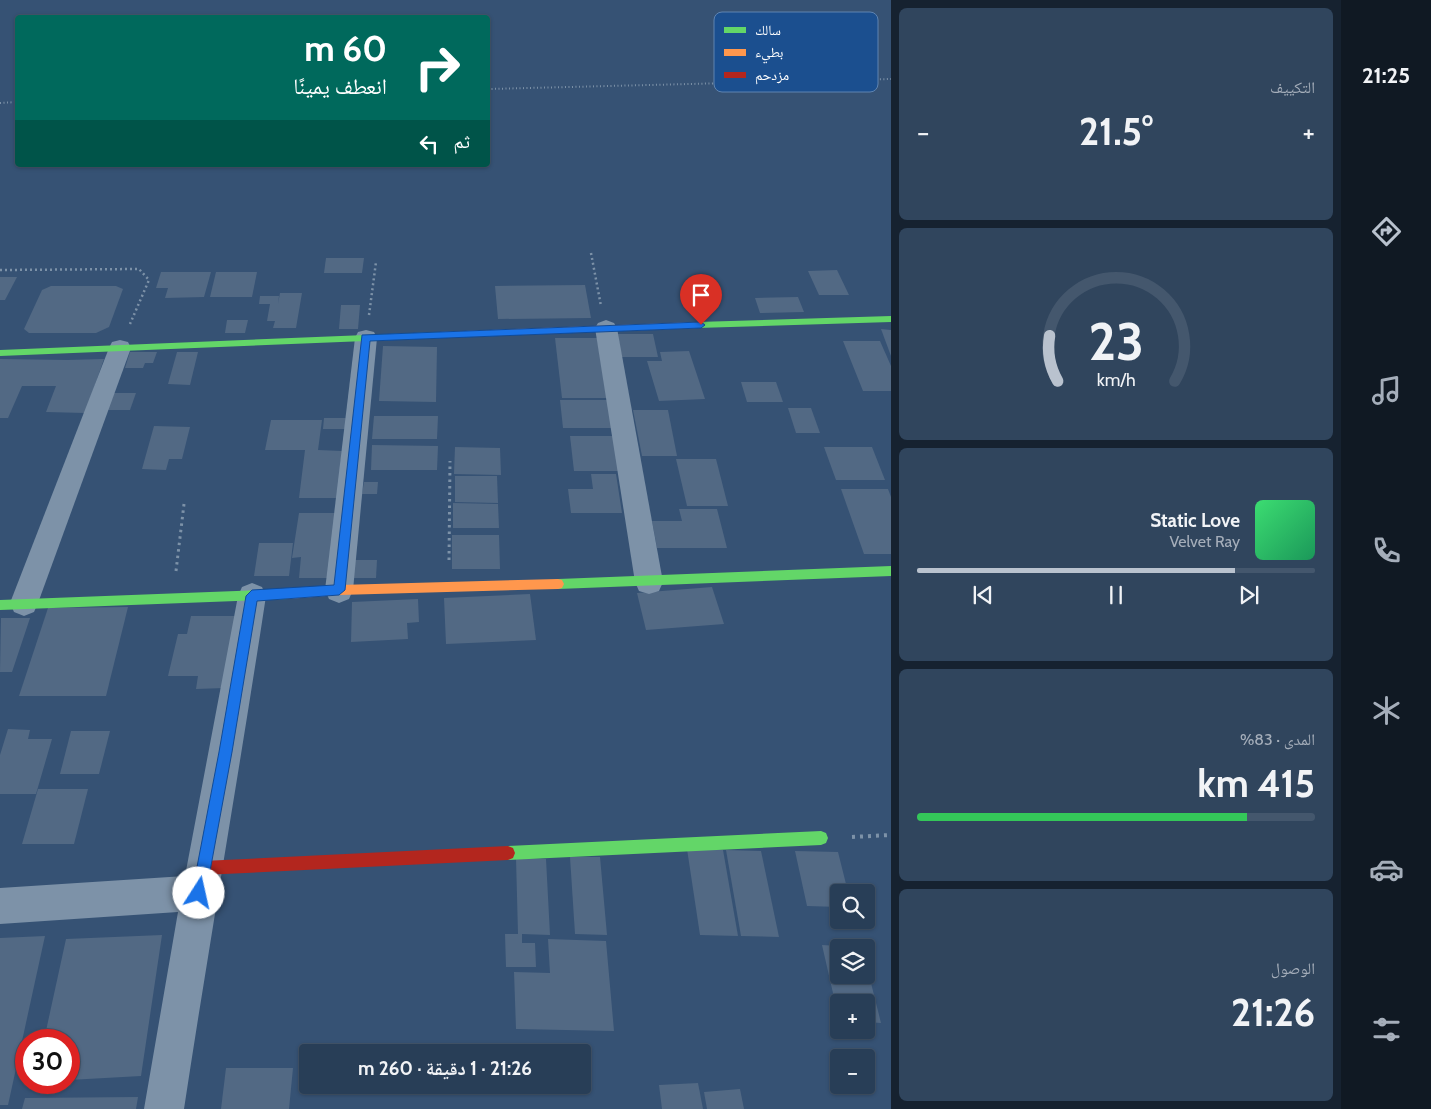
<!DOCTYPE html>
<html lang="ar">
<head>
<meta charset="utf-8">
<style>
	body { margin:0; font-family:Cabin,"Noto Naskh Arabic",sans-serif; background:#30455d; color:#f1f3f6; direction:rtl; height:100vh; display:flex; flex-direction:column; font-size:19px; white-space:nowrap }
	* { box-sizing:border-box; margin:0 }
	p { font-size:16px; color:#a5aeba }
	.icon { flex:none; width:28px; height:28px; fill:none; stroke:currentColor; stroke-width:2; stroke-linecap:round; stroke-linejoin:round }
	.map { position:relative; flex:1; overflow:hidden; direction:ltr }
	.details { display:flex; flex-direction:column; gap:8px; padding:8px; background:#162230; width:450px }
	.details>* { flex:none }
	.guide { position:absolute; left:15px; top:15px; width:475px; height:152px; border-radius:5px; box-shadow:0 1px 4px #0004,0 0 0 1px #44576d; direction:rtl; background:#00695c; color:#fff; overflow:hidden }
	.fabs { position:absolute; left:830px; top:884px; display:grid; gap:10px }
	.fabs a { display:grid; place-items:center; width:45px; height:45px; border-radius:5px; background:#283e57; box-shadow:0 1px 4px #0004,0 0 0 1px #44576d; font-size:25px }
	.speed { position:absolute; left:15px; top:1029px; display:flex; gap:10px; font-size:25px; font-weight:700; text-align:center }
	.speed>* { display:grid; place-content:center; width:65px; height:65px; border-radius:50%; background:#283e57; box-shadow:0 1px 4px #0004,0 0 0 1px #44576d; line-height:1 }
	.speed .limit { border:8px solid #d22; background:#fff; color:#111 }
	.pin { position:absolute; display:grid; place-items:center; width:42px; height:42px; color:#fff; margin:-51px -21px; border-radius:50% 50% 50% 0; rotate:-45deg; box-shadow:0 0 5px #0007 }
	.pin .icon { rotate:45deg }
	.me { position:absolute; width:55px; margin:-28px; rotate:10deg; stroke-linejoin:round; filter:drop-shadow(0 0 4px #0008) }
	.turn { display:flex; align-items:center; gap:18px; height:105px; padding:0 20px; font-size:22px }
	.turn .icon { width:65px; height:65px; stroke-width:2.5 }
	.turn b { display:block; font-size:35px; line-height:42px }
	.then { display:flex; align-items:center; height:48px; padding:0 20px; background:#0003; gap:10px; font-size:19px }
	.big { font-size:38px; font-weight:700; line-height:1.1 }
	.details .widget { flex:1; display:flex; flex-direction:column; justify-content:center; gap:8px; min-width:0; padding:0 18px; border-radius:8px; background:#30455d }
	.details .dial { align-items:center; gap:0 }
	.dial svg { height:130px; overflow:visible; fill:none; stroke:#44576d; stroke-width:7; stroke-linecap:round; text-anchor:middle }
	.dial text { fill:#f1f3f6; stroke:none }
	.song { display:flex; align-items:center; gap:15px }
	.cover { width:60px; height:60px; border-radius:8px; background:linear-gradient(135deg,hsl(140 70% 55%),hsl(150 70% 35%)) }
	.played { height:5px; border-radius:2px; background:linear-gradient(90deg,#b9c2ce 80%,#44576d 80%) }
	.keys { display:flex; justify-content:space-around; direction:ltr }
	.heat { display:flex; justify-content:space-between; align-items:center; font-size:28px; direction:ltr }
	.charge { height:8px; border-radius:4px; background:linear-gradient(90deg,#34c759 83%,#44576d 0) }
	.trip { position:absolute; left:299px; top:1044px; width:292px; height:50px; border-radius:5px; background:#283e57; box-shadow:0 1px 4px #0004,0 0 0 1px #44576d; font-weight:700; line-height:50px; text-align:center; direction:rtl }
	main { display:flex; flex:1; min-height:0 }
	.dock { display:flex; flex-direction:column; width:90px; justify-content:space-around; align-items:center; background:#101923; color:#a5aeba }
	.dock .icon { width:35px; height:35px }
	.dock .active { color:#b9c2ce }
	.dock b { font-size:22px; color:#f1f3f6 }
	.map>svg:first-child { display:block }
</style>
</head>
<body>
<main>
<nav class="dock">
<b>21:25</b>
<svg class="icon active" aria-label="directions" viewBox="0 0 24 24"><path d="M12 3l9 9-9 9-9-9zM9 14v-3h6M13 9l2 2-2 2"/></svg>
<svg class="icon" aria-label="music" viewBox="0 0 24 24"><path d="M9 18V5l10-2v13"/><circle cx="6" cy="18" r="3"/><circle cx="16" cy="16" r="3"/></svg>
<svg class="icon" aria-label="phone" viewBox="0 0 24 24"><path d="M5 4h4l2 5-3 2q2 4 5 5l2-3 5 2v4C11 20 4 13 5 4z"/></svg>
<svg class="icon" aria-label="climate" viewBox="0 0 24 24"><path d="M12 3v18M4 7l16 10M4 17L20 7"/></svg>
<svg class="icon" aria-label="car" viewBox="0 0 24 24"><path d="M5 17H2v-5l4-1 3-4h7l3 4 3 1v5h-3M9 17h6M6 11h13"/><circle cx="7" cy="17" r="2"/><circle cx="17" cy="17" r="2"/></svg>
<svg class="icon" aria-label="filters" viewBox="0 0 24 24"><path d="M4 7h16M4 17h16"/><circle cx="9" cy="7" r="2"/><circle cx="15" cy="17" r="2"/></svg>
</nav>
<section class="details">
<div class="widget"><p>التكييف</p>
<div class="heat"><a>−</a><b class="big">21.5°</b><a>+</a></div>
</div>
<div class="widget dial"><svg viewBox="0 0 100 80">
<path d="M14 69A42 42 0 1 1 86 69"/>
<path d="M14 69A42 42 0 0 1 9 41" stroke="#b9c2ce"/>
<text x="50" y="56" font-size="32" font-weight="700">23</text>
<text x="50" y="72" font-size="11">km/h</text>
</svg></div>
<div class="widget">
<div class="song"><i class="cover"></i><div><b>Static Love</b><p>Velvet Ray</p></div></div>
<div class="played"></div>
<div class="keys"><svg class="icon" aria-label="previous" viewBox="0 0 24 24"><path d="M18 5L8 12l10 7zM5 5v14"/></svg><svg class="icon" aria-label="pause" viewBox="0 0 24 24"><path d="M8 5v14M16 5v14"/></svg><svg class="icon" aria-label="next" viewBox="0 0 24 24"><path d="M6 5l10 7-10 7zM19 5v14"/></svg></div>
</div>
<div class="widget"><p>المدى · 83%</p><b class="big">415 km</b><div class="charge"></div></div>
<div class="widget"><p>الوصول</p><b class="big">21:26</b></div>
</section>
<div class="map">
<svg width="891" height="1109" viewBox="0 0 891 1109">
	<rect width="100%" height="100%" fill="#365274"/>
	<!-- building -->
	<g fill="#526984">
		<path d="M326 258H364L362 273H324Z"/>
		<path d="M837 270 849 295H819L808 271Z"/>
		<path d="M161 272H211L204 297 165 298 168 288H156Z"/>
		<path d="M216 272H257L252 297H210Z"/>
		<path d="M0 277H17L5 300H0Z"/>
		<path d="M585 285 591 318 498 319 495 286Z"/>
		<path d="M51 286H116L123 289 109 327 96 333H29L24 329 42 290Z"/>
		<path d="M280 293H302L296 328H273L275 321H267L270 304H259L260 296H279L278 304Z"/>
		<path d="M798 297 804 312 760 313 755 298Z"/>
		<path d="M341 305H360L358 329H339Z"/>
		<path d="M227 320H248L245 333H225Z"/>
		<path d="M881 329 891 330V356Z"/>
		<path d="M616 334H653L658 357H620Z"/>
		<path d="M555 338H597L607 398H562Z"/>
		<path d="M843 341H880L891 366V391H863Z"/>
		<path d="M383 346 437 347 436 402 379 401Z"/>
		<path d="M689 351 705 399 659 401 647 361H662L660 352Z"/>
		<path d="M130 352H157L153 363H145L143 368H125Z"/>
		<path d="M177 352H198L190 385 168 384Z"/>
		<path d="M0 359 67 360 104 359 85 413 46 412 56 386H22L8 418H0Z"/>
		<path d="M741 382H776L783 402H747Z"/>
		<path d="M112 393H136L130 410H106Z"/>
		<path d="M560 400H609L613 428H563Z"/>
		<path d="M788 408H811L820 433H796Z"/>
		<path d="M633 410H668L677 456H642Z"/>
		<path d="M374 416H438L437 439H372Z"/>
		<path d="M324 418H347L346 429H323Z"/>
		<path d="M271 420H322L318 450 342 451 337 498H299L305 450H265Z"/>
		<path d="M154 426 190 427 182 459H169L166 470 142 469Z"/>
		<path d="M570 436H614L619 471H574Z"/>
		<path d="M372 445 438 446 437 470H371Z"/>
		<path d="M455 447 500 448 501 475 454 474Z"/>
		<path d="M824 447H872L885 480H836Z"/>
		<path d="M676 459H716L728 506H687Z"/>
		<path d="M591 474H616L622 513H571L568 489H593Z"/>
		<path d="M455 476H497L498 503 455 502Z"/>
		<path d="M364 482H378L377 494H362Z"/>
		<path d="M841 489H888L891 497V554H864Z"/>
		<path d="M453 503 498 504 499 528H453Z"/>
		<path d="M679 509H717L727 548H657L652 521H682Z"/>
		<path d="M299 513H336L328 578H299L301 557 292 558Z"/>
		<path d="M452 535H499L500 569H452Z"/>
		<path d="M259 543H293L289 576H254Z"/>
		<path d="M355 560H377L376 578H353Z"/>
		<path d="M712 587 724 624 646 630 637 593Z"/>
		<path d="M530 594 536 640 446 644 444 598Z"/>
		<path d="M418 599 419 622 407 623 408 639 351 642 352 602Z"/>
		<path d="M128 607 106 696H19L48 608Z"/>
		<path d="M191 616H236L224 688 196 689 198 676H168L178 634H187Z"/>
		<path d="M1 618H30L12 672H0Z"/>
		<path d="M8 729 30 730 28 739H52L36 794H0V755Z"/>
		<path d="M71 731H110L99 774H60Z"/>
		<path d="M38 789H88L74 844H22Z"/>
		<path d="M687 849 723 850 738 936 700 935Z"/>
		<path d="M726 850 761 851 779 937 741 936Z"/>
		<path d="M795 851 838 852 848 892H839V907L807 906Z"/>
		<path d="M570 857H600L607 935 575 934Z"/>
		<path d="M516 858 546 859 550 935 522 934V943H535L536 967H506L505 934H518Z"/>
		<path d="M162 935 141 1076 69 1080V1040H44L66 939Z"/>
		<path d="M45 936 8 1105H0V938Z"/>
		<path d="M548 939 606 941 614 1031 516 1029 514 972 550 973Z"/>
		<path d="M822 945 839 946V975H866L867 967 881 1023 866 1022V1002H839L838 1015Z"/>
		<path d="M226 1068H293L289 1109H221Z"/>
		<path d="M698 1083 703 1109H662L659 1085Z"/>
		<path d="M740 1089 744 1109H707L704 1092Z"/>
		<path d="M138 1097 136 1109H22L25 1098Z"/>
	</g>
	<g fill="none" stroke-linecap="round" stroke-linejoin="round">
		<!-- path-far3 -->
		<g stroke="#7d92a8" stroke-width="2" stroke-dasharray="1 2.5" stroke-linecap="butt">
			<path d="M488 89 891 79"/>
			<path d="M0 103 18 102"/>
		</g>
		<!-- path-far2 -->
		<g stroke="#7d92a8" stroke-width="2.5" stroke-dasharray="2 3" stroke-linecap="butt">
			<path d="M591 253 601 306"/>
			<path d="M0 270 139 269 149 280 130 324"/>
			<path d="M369 315 376 262"/>
		</g>
		<!-- path-far1 -->
		<g stroke="#7d92a8" stroke-width="3" stroke-dasharray="2.5 4" stroke-linecap="butt">
			<path d="M449 560 450 461"/>
			<path d="M176 571 184 504"/>
		</g>
		<!-- path -->
		<path stroke="#7d92a8" stroke-width="4" stroke-dasharray="3 5" stroke-linecap="butt" d="M852 837 891 835"/>
		<!-- street -->
		<g fill="#7d92a8" fill-rule="evenodd">
			<path d="M606 320 614 323 617 328 663 582 659 591 649 594 639 591 635 582 595 328 598 323Z"/>
			<path d="M366 330 374 332 377 338 353 590 349 599 339 603 329 599 325 590 355 338 358 332Z"/>
			<path d="M120 340 128 342 131 348 38 603 34 612 24 616 14 612 10 603 109 348 112 342Z"/>
			<path d="M252 583 262 587 266 596C240 767 210 938 184 1109H144L178 912 0 924V888L185 876 238 596 242 587Z"/>
		</g>
		<!-- fast -->
		<g fill="#63d668" fill-rule="evenodd">
			<path d="M891 316V322L697 328 692 325 697 322Z"/>
			<path d="M440 332 445 335 440 338 0 356V350Z"/>
			<path d="M891 566V576L558 589 554 588 552 584 554 580 558 579Z"/>
			<path d="M288 589 292 590 294 594 292 598 288 599 0 610V600Z"/>
			<path d="M821 831 826 833 828 838 826 843 821 845 508 860 503 858 501 853 503 848 508 846Z"/>
		</g>
		<!-- slow -->
		<g fill="#ff974d" fill-rule="evenodd">
			<path d="M697 322 702 325 697 328 440 338 435 335 440 332Z"/>
			<path d="M558 579 562 580 564 584 562 588 558 589 339 595 288 599 284 598 282 594 284 590 288 589 339 585Z"/>
		</g>
		<!-- jam -->
		<path fill="#b3261e" fill-rule="evenodd" d="M508 846 513 848 515 853 513 858 508 860 203 875 198 873 196 868 198 863 203 861Z"/>
	</g>
	<!-- route -->
	<path fill="#1a73e8" stroke="#114b97" d="M701 322 705 325 701 328 370 341 345 590 339 595 257 601 232 752 206 893 204 898 199 900 194 898 192 893 219 752 246 596 252 590 334 585 362 335Z"/>
	<!-- legend -->
	<rect x="714" y="12" width="164" height="80" rx="8" fill="#1b4f8f" stroke="#5f84b1" stroke-width="1"/>
	<rect x="724" y="27" width="22" height="6" fill="#63d668"/>
	<rect x="724" y="49" width="22" height="7" fill="#ff974d"/>
	<rect x="724" y="72" width="22" height="6" fill="#b3261e"/>
	<g font-size="14" fill="#fff">
		<text x="755" y="35">سالك</text>
		<text x="755" y="57">بطيء</text>
		<text x="755" y="80">مزدحم</text>
	</g>
</svg>
<div class="fabs">
<a><svg class="icon" aria-label="search" viewBox="0 0 24 24"><circle cx="10" cy="10" r="6"/><path d="M15 15l6 6"/></svg></a>
<a><svg class="icon" aria-label="layers" viewBox="0 0 24 24"><path d="M12 4l9 5-9 5-9-5zM3 14l9 5 9-5"/></svg></a>
<a>+</a>
<a>−</a>
</div>
<div class="speed"><div class="limit">30</div></div>
<div class="pin" style="left:701px;top:325px;background:#d93025"><svg class="icon" aria-label="arrive" viewBox="0 0 24 24"><path d="M6 21V4h12l-3 4 3 4H6"/></svg></div>
<svg class="me" style="left:199px;top:893px" viewBox="-20 -20 40 40"><circle r="19" fill="#fff"/><path d="M0-13L10 11 0 6-10 11z" fill="#1a73e8"/></svg>
<div class="trip">21:26 · 1 دقيقة · 260 m</div>
<div class="guide">
<div class="turn"><svg class="icon" aria-label="right" viewBox="0 0 24 24"><path d="M7 20v-9h11M14 6l5 5-5 5"/></svg><div><b>60 m</b>انعطف يمينًا</div></div>
<div class="then">ثم<svg class="icon" aria-label="left" viewBox="0 0 24 24"><path d="M17 20v-9H6M10 6l-5 5 5 5"/></svg></div>
</div>
</div>
</main>
</body>
</html>
